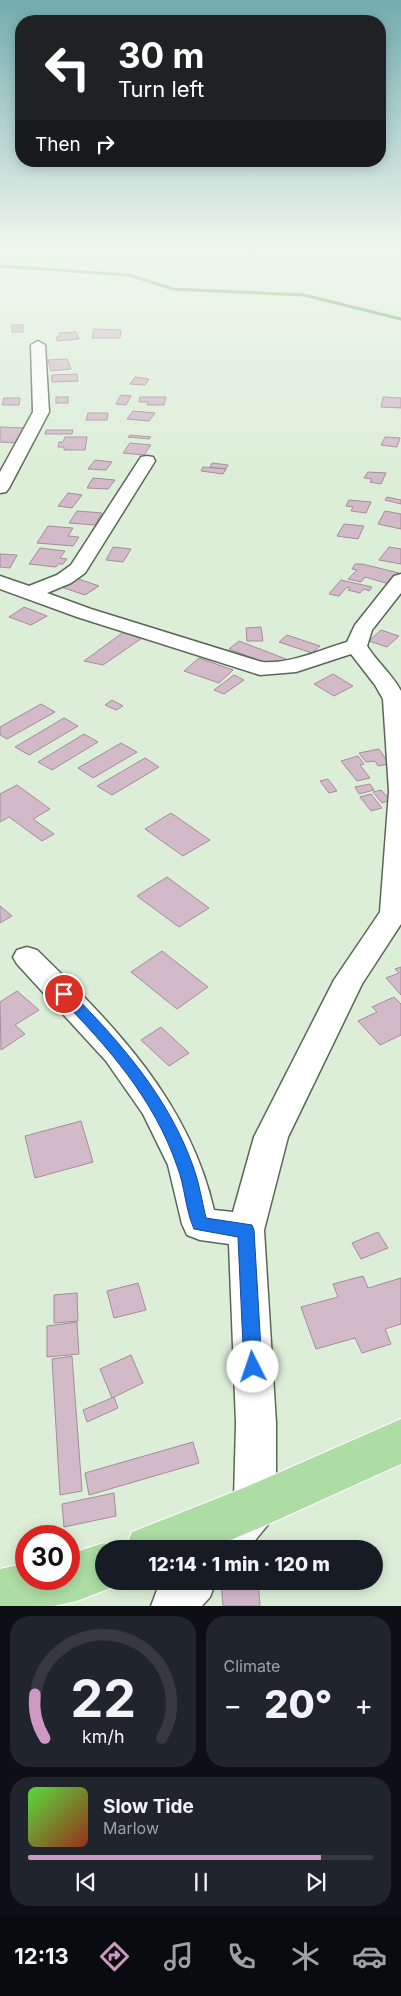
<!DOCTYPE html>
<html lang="en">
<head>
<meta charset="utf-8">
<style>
	body { margin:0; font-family:Inter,sans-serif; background:#20242c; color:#f1f3f6; height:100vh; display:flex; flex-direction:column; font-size:19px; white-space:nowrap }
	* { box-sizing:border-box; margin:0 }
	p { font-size:16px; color:#9ea1a6 }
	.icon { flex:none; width:28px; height:28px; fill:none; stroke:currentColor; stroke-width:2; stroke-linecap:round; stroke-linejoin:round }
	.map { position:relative; height:1606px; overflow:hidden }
	.side { display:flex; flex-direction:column; gap:10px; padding:10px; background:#0d0f14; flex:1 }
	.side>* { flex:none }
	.top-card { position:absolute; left:15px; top:15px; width:371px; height:152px; border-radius:20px; box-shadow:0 2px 12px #0003; background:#202124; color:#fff; overflow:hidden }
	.speed { position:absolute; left:15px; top:1525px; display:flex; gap:10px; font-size:25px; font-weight:700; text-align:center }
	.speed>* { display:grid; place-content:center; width:65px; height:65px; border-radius:50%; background:#171b24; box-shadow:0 2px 12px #0003; line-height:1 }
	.speed .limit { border:8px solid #d22; background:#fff; color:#111 }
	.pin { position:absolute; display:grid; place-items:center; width:42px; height:42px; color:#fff; margin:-21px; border:2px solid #fff; border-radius:50%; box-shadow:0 1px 5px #0007 }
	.me { position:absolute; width:55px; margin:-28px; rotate:356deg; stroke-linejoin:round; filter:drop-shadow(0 0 4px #0008) }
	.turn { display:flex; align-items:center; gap:18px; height:105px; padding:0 20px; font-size:22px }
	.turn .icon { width:65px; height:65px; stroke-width:2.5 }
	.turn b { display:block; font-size:35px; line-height:42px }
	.then { display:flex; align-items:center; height:48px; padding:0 20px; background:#0003; gap:10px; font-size:19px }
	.big { font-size:38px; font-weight:800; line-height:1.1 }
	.side .card { flex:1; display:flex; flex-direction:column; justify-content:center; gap:8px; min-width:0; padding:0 18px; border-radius:20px; background:#20242c }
	.side .dial { align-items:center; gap:0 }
	.dial svg { height:130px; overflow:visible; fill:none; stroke:#363941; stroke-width:7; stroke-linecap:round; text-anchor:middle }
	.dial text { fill:#f1f3f6; stroke:none }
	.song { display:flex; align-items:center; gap:15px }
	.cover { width:60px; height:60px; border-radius:8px; background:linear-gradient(135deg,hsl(110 70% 55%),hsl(10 70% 35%)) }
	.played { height:5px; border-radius:2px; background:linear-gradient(90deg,#cd99c2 85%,#363941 85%) }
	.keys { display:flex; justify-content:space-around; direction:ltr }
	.heat { display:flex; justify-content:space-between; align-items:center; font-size:28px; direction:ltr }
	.side .tiles { flex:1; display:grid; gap:10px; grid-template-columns:1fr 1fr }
	.card:last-child { grid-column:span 2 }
	.trip { position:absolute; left:95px; top:1540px; width:288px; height:50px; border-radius:25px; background:#171b24; box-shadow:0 2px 12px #0003; font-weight:800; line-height:50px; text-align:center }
	.tabs { display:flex; height:80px; justify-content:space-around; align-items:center; background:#090b0e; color:#9ea1a6 }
	.tabs .icon { width:35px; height:35px }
	.tabs .current { color:#cd99c2 }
	.tabs b { font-size:22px; color:#f1f3f6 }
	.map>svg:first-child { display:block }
</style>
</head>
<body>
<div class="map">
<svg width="401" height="1606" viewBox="0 0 401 1606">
	<rect width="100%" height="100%" fill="#dceed8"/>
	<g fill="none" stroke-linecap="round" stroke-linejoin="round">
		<!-- stream -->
		<path stroke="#62a156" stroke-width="3" d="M0 266 129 275 173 289 304 295 401 319"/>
	</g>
	<!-- building -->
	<g fill="#d3bac9" stroke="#a48d9b">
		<rect x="12" y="325" width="11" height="7"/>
		<path d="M94 329 121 330 120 338H92Z"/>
		<path d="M76 332 79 339 57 341 56 337H60L59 333Z"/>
		<path d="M67 359 71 369 51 371 48 360Z"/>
		<path d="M77 374 78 381 52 382V375Z"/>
		<path d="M135 377 149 379 145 385 130 384Z"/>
		<path d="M121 395 131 396 126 405 116 404Z"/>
		<rect x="56" y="397" width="12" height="6"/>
		<path d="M140 397H166L164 405H147L148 402H139Z"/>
		<path d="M383 397 401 398V408L381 407Z"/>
		<path d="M4 398H20L19 405H2Z"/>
		<path d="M133 411 155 413 149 421 127 419Z"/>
		<path d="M88 413H108L107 420H86Z"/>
		<path d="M0 427 26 428 15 443 0 442Z"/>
		<path d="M46 430H73L72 434H45Z"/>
		<path d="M130 435 151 437 149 439 128 437Z"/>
		<path d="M65 437H87L85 450H64V447H58L59 442H63Z"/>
		<path d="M385 437 400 438 397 447 381 445Z"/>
		<path d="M130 443 151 445 144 455 123 453Z"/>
		<path d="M95 460 112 462 106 470 88 469Z"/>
		<path d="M212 463 228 465 226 469 210 467Z"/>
		<path d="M203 467 226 469 223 474 201 471Z"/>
		<path d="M368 472 386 473 381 484 370 482 372 479 364 478Z"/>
		<path d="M93 478 115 480 108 489 87 488Z"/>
		<path d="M68 493 82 495 72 508 58 506Z"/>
		<path d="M387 497 401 500V504L385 500Z"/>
		<path d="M349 500 371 502 366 513 351 511 353 507 346 506Z"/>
		<path d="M77 511 102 513 95 525 69 523Z"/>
		<path d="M385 511 401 514V529L378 524Z"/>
		<path d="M344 524 364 526 358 539 337 536Z"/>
		<path d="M48 526 73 528 68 536 79 537 73 546 37 543Z"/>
		<path d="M113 547 131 549 123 562 106 560Z"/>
		<path d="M389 547 401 549V564L379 560Z"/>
		<path d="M40 548 65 551 60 558 67 559 63 564H58L56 567 29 564Z"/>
		<path d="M0 554 17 555 10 568 0 567Z"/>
		<path d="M355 564H362L399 573 389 584 365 577 361 582 348 579 357 570 352 569Z"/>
		<path d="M76 578 99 586 85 595 61 587Z"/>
		<path d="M341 580 372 587 369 591 364 589 360 593 348 590 350 588 347 587 339 596 329 594Z"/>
		<path d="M24 607 47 616 31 625 9 617Z"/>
		<path d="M261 627 263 641H247L246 628Z"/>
		<path d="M381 630 399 636 387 647 369 641Z"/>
		<path d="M125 631 145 636 103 665 84 661Z"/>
		<path d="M287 635 320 646 312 653 279 642Z"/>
		<path d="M239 641 286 659 276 667 229 649Z"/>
		<path d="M199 658 233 670 219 683 184 671Z"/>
		<path d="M333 674 353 686 334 696 314 684Z"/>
		<path d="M234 675 244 680 224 694 214 690Z"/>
		<path d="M112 700 123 706 116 710 105 705Z"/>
		<path d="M41 704 55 712 7 739 0 735V727Z"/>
		<path d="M64 718 78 726 29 755 15 747Z"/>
		<path d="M84 734 98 742 52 770 38 762Z"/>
		<path d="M121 743 137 752 93 778 78 768Z"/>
		<path d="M379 749 389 764 378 766 375 761 366 762 359 753Z"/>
		<path d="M358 756 364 764 360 765 370 778 357 781 341 761Z"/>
		<path d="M145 758 159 767 112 795 97 786Z"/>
		<path d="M328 779 337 791 329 793 320 781Z"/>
		<path d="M370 784 374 790 359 794 355 787Z"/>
		<path d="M17 785 50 809 33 819 54 834 42 841 9 817 0 822V794Z"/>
		<path d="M381 790 390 800 382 803 373 792Z"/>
		<path d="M371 794 382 808 371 811 360 797Z"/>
		<path d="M171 813 210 840 183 856 145 829Z"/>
		<path d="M167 877 209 908 179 927 137 896Z"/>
		<path d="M0 906 12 916 0 923Z"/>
		<path d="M162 951 208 987 177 1009 131 972Z"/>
		<path d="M401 967V995L386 978 399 973 395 969Z"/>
		<path d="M17 991 39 1010 15 1025 25 1034 1 1050 0 1002Z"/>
		<path d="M394 997 401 1004V1035L380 1045 358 1021 377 1012 372 1007Z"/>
		<path d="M161 1027 189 1053 169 1066 141 1040Z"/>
		<path d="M81 1121 93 1162 35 1178 25 1136Z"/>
		<path d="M378 1232 388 1248 361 1259 352 1243Z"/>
		<path d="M363 1276 368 1288 401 1278V1324L385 1329 391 1344 362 1353 355 1338 316 1349 301 1307 338 1297 333 1284Z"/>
		<path d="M138 1283 146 1310 114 1318 107 1291Z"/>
		<path d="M77 1293 78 1321 54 1323V1295Z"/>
		<path d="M77 1322 79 1354 47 1357V1326Z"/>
		<path d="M131 1355 143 1383 112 1398 100 1369Z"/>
		<path d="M72 1356 82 1491 60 1495 52 1359Z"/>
		<path d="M114 1397 118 1408 87 1422 83 1410Z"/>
		<path d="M193 1442 199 1463 89 1495 85 1473Z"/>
		<path d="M114 1493 116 1516 64 1527 62 1504Z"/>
		<path d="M221 1581H258L260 1606H223Z"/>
	</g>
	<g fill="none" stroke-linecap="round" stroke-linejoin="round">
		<defs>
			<g id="minor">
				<path d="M38 341 45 345 49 412 9 488 6 492 0 493V472L33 412 31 345Z"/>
				<path d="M147 456 153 457 155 461 85 573 71 583 47 593 91 609 262 662C292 664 319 650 347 642L355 625 394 576 401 574V593L372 630 367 646C377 662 392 674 401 691V924L362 984 288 1137 264 1230 276 1423V1507L270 1522 248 1549H198L205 1534 234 1499 236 1423 229 1244 200 1240 187 1235 182 1224 168 1165 143 1114 106 1061 17 964 13 957 17 950 27 947 37 950C114 1025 189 1101 214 1210L233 1212 254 1137 334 980 380 912 389 791 383 699 375 685 351 654 296 672 260 675 77 617 0 589V576L29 586 57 575 71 565 141 457Z"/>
				<path d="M165 1581H216L210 1597 202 1606H151L157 1590Z"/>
			</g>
			<g id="major">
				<path d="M401 1419V1464L271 1523 209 1549H125L132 1532 246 1487Z"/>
				<path d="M104 1543 118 1549H104V1581H122L121 1584 77 1601 54 1606H0V1569L26 1563V1579H69V1554Z"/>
			</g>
		</defs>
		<!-- minor casing -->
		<use href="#minor" stroke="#586855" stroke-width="3"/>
		<!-- major casing -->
		<use href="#major" stroke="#fff" stroke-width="2"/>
		<!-- minor -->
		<use href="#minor" fill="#fff" fill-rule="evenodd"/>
		<!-- major -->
		<use href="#major" fill="#addca4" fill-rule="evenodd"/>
	</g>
	<!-- sky -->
	<linearGradient id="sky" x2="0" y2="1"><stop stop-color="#72acae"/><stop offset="0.52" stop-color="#eff7ed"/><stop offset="1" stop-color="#eff7ed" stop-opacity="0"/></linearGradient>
	<rect width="401" height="472" fill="url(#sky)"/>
	<!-- route -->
	<path fill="#1a73e8" stroke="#114b97" d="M64 989 69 990C120 1042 168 1096 193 1166 199 1182 202 1201 206 1218L252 1225 254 1230 262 1367 259 1373 253 1375 247 1373 244 1367 238 1237 194 1229C185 1209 185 1186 177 1166 154 1099 108 1047 59 997L57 994Z"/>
</svg>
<div class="speed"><div class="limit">30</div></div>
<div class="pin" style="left:64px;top:994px;background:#d93025"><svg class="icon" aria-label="arrive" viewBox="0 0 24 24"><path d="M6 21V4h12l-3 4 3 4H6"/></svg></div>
<svg class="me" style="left:253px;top:1367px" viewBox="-20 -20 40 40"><circle r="19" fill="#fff"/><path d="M0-13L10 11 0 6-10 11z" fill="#1a73e8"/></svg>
<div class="trip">12:14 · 1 min · 120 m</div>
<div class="top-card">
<div class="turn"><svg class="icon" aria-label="left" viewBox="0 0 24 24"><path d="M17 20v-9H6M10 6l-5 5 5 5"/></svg><div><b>30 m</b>Turn left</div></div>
<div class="then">Then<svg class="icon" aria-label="right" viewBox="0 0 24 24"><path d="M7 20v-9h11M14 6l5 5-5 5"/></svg></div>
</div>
</div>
<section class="side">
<div class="tiles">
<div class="card dial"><svg viewBox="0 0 100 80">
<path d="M14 69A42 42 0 1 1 86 69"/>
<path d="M14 69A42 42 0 0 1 8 42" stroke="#cd99c2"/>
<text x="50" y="56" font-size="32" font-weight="700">22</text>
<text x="50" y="72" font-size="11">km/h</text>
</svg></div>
<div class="card"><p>Climate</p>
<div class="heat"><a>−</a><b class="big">20°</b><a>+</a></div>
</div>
<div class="card">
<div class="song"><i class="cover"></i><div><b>Slow Tide</b><p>Marlow</p></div></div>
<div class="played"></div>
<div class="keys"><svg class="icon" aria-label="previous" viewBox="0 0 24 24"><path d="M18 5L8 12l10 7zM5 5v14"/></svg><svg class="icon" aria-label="pause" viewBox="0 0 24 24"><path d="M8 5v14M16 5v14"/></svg><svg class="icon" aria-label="next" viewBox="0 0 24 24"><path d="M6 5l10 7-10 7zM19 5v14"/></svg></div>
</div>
</div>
</section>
<nav class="tabs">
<b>12:13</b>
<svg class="icon current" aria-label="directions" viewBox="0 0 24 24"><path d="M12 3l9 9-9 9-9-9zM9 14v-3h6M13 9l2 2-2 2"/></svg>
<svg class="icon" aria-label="music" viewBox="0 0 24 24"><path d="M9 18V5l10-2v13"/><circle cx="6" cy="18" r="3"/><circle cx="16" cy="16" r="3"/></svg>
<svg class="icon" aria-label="phone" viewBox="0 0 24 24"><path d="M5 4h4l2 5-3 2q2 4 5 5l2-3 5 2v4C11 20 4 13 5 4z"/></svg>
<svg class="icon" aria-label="climate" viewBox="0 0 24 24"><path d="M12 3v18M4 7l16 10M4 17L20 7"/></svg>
<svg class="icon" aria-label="car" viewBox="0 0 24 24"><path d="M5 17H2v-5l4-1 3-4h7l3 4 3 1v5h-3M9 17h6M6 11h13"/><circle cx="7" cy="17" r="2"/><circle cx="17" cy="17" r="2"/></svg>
</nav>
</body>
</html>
